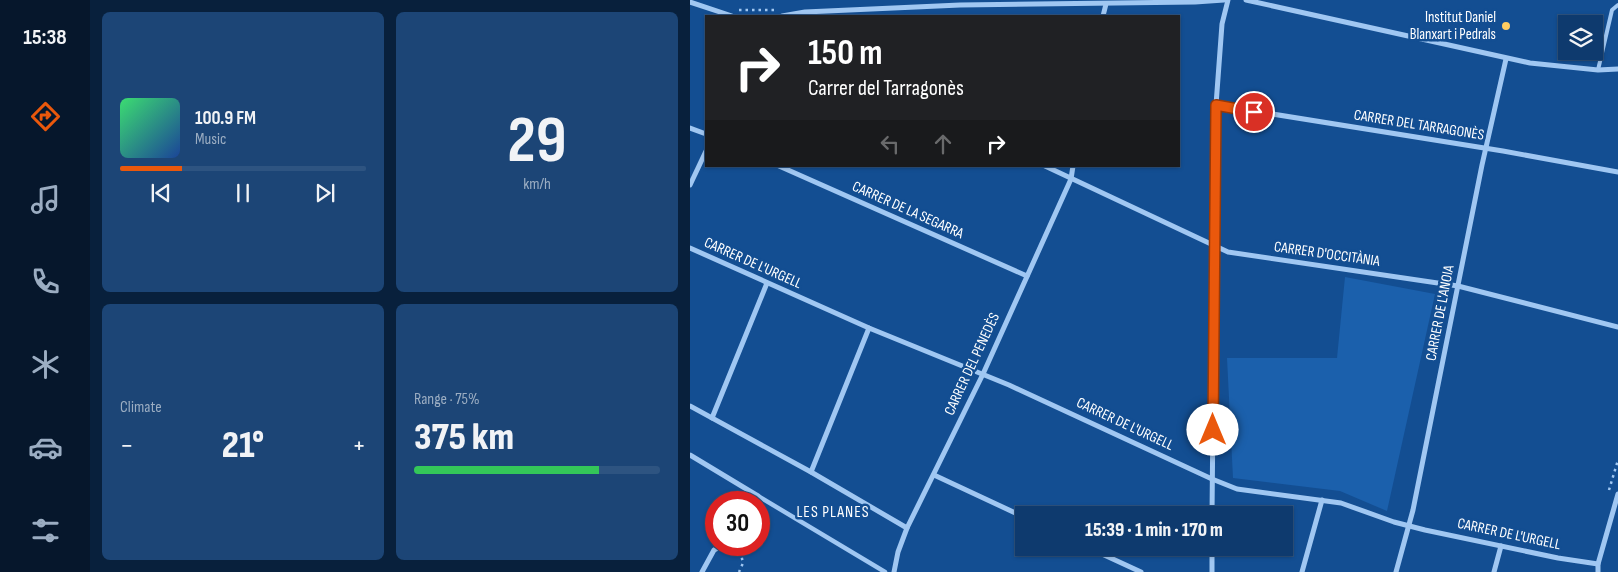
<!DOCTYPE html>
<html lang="en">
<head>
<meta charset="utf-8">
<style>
	body { margin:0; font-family:"Sofia Sans Condensed",sans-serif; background:#1c4576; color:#f1f3f6; height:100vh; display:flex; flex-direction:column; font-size:19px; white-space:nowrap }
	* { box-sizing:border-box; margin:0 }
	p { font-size:16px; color:#9badc2 }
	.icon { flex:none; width:28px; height:28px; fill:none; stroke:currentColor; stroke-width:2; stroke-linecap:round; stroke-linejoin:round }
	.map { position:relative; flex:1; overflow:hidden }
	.sheet { display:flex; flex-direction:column; gap:12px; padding:12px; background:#08203c; width:600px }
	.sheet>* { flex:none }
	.guide { position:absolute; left:15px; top:15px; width:475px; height:152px; border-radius:0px; box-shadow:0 1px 4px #0004,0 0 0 1px #2e5481; background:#202124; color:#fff; overflow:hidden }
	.fabs { position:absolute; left:868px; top:15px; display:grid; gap:10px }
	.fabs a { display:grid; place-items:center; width:45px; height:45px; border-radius:0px; background:#0e3a6e; box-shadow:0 1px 4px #0004,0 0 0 1px #2e5481; font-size:25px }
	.speed { position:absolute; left:15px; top:491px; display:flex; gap:10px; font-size:25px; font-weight:700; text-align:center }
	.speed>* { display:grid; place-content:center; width:65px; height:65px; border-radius:50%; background:#0e3a6e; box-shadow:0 1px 4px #0004,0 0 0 1px #2e5481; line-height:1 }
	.speed .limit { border:8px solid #d22; background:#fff; color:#111 }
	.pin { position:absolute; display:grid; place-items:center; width:42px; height:42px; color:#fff; margin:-21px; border:2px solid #fff; border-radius:50%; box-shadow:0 1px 5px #0007 }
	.me { position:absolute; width:55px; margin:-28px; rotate:0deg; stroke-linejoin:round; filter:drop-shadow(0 0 4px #0008) }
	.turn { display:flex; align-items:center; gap:18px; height:105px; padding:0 20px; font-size:22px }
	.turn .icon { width:65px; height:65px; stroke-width:2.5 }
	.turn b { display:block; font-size:35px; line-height:42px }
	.lanes { display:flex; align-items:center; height:48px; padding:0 20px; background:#0003; justify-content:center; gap:25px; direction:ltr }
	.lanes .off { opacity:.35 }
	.big { font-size:38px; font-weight:800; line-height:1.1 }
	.sheet .widget { flex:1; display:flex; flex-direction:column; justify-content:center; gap:8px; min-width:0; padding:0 18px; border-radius:8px; background:#1c4576 }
	.sheet .dial { align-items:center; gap:0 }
	.dial b { font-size:65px; line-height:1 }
	.song { display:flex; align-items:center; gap:15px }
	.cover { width:60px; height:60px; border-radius:8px; background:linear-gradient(135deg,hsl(140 70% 55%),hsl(220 70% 35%)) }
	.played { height:5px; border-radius:2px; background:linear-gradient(90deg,#ea580c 25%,#2e5481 25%) }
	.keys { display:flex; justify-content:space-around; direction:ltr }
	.heat { display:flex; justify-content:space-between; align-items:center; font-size:28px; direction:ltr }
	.charge { height:8px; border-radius:4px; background:linear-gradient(90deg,#34c759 75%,#2e5481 0) }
	.sheet .tiles { flex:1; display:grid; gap:12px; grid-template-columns:repeat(2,1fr) }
	.trip { position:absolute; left:325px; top:506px; width:278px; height:50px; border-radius:0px; background:#0e3a6e; box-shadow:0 1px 4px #0004,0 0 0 1px #2e5481; font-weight:800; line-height:50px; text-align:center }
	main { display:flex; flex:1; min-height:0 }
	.menu { display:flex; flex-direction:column; width:90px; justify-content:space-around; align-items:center; background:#06172c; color:#9badc2 }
	.menu .icon { width:35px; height:35px }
	.menu .selected { color:#ea580c }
	.menu b { font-size:22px; color:#f1f3f6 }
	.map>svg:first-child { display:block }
</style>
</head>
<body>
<main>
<nav class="menu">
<b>15:38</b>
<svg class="icon selected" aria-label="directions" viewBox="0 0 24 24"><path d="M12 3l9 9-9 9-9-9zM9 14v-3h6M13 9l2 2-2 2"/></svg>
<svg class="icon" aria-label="music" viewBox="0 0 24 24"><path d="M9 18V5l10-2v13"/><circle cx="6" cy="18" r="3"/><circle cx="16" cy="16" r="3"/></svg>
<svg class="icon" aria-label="phone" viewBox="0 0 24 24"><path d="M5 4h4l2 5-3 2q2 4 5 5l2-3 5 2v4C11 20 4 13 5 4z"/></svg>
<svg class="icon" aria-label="climate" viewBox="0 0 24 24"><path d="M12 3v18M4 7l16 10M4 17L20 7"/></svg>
<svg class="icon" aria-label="car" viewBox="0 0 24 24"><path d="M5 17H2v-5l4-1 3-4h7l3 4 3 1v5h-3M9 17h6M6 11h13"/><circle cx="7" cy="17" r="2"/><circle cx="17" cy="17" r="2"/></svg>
<svg class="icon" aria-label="filters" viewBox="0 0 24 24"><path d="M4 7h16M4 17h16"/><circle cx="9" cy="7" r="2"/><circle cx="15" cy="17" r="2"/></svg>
</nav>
<section class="sheet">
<div class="tiles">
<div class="widget">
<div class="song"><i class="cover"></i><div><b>100.9 FM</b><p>Music</p></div></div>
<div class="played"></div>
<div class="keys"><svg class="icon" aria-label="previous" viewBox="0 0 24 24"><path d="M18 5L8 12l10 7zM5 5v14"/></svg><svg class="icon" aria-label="pause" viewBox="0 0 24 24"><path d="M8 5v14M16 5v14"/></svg><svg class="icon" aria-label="next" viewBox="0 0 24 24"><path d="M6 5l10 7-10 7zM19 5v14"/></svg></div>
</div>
<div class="widget dial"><b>29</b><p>km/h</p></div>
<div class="widget"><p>Climate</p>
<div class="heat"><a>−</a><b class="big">21°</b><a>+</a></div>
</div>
<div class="widget"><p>Range · 75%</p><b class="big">375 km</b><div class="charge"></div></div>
</div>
</section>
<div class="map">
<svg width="928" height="572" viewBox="0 0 928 572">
	<rect width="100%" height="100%" fill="#134e92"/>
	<!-- green -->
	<path fill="#1b60ac" d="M655 277 745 294 697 511 650 491 543 478 537 358H647Z"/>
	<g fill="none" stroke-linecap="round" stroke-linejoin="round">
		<!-- path -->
		<g stroke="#a0c7f2" stroke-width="2.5" stroke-dasharray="2.5 4" stroke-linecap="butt">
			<path d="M49 10H86"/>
			<path d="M919 490 928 460"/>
			<path d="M49 545 53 563 49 572"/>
		</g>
		<!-- service -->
		<path stroke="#a0c7f2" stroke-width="4" d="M908 70 922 10 928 5"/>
		<!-- pedestrian -->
		<path stroke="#a0c7f2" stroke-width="4.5" d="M68 496 195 572"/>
		<!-- minor -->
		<g stroke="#a0c7f2" stroke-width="5">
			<path d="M556 0 840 63 908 70 928 69"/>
			<path d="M0 2 42 16"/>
			<path d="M92 16 115 12 270 5 505 2 534 0"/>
			<path d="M413 16 416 4"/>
			<path d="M526 105 813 151 928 172"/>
			<path d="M0 128 16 134"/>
			<path d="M89 166 337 276"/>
			<path d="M355 166 538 252 768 286 928 327"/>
			<path d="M0 185 16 151"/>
			<path d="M0 248 179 328 319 385 522 479 547 489 651 503 704 522 735 530 868 558 908 564"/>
			<path d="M0 406 121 472 217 528"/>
			<path d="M22 418 77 283"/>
			<path d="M0 455 68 496"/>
			<path d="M121 472 179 328"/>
			<path d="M244 475 334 517"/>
			<path d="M522 515 526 105 532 24 538 0"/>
			<path d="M399 548 451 572"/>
			<path d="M12 572 24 550 34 545"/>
			<path d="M204 572 208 552 217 528 293 374 381 179 383 166"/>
			<path d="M522 572V548"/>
			<path d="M612 572 632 500"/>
			<path d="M706 572 723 510 792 165 816 59"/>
			<path d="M804 572 811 546"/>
			<path d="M908 572V564L928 494"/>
		</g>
	</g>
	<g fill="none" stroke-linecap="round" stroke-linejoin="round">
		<defs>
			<path id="route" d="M523 430 526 105 564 112"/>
		</defs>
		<!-- route casing -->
		<use href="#route" stroke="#983908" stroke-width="12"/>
		<!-- route -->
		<use href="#route" stroke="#ea580c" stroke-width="9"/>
	</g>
	<!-- markers -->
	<circle fill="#ffcd61" stroke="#134e92" stroke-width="2" cx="816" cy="26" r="5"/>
	<g text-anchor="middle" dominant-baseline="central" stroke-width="5" stroke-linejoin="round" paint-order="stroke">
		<!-- poi labels -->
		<g font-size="15" fill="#fff" stroke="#134e92" text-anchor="end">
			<text x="806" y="17">Institut Daniel<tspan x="806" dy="17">Blanxart i Pedrals</tspan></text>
		</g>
		<!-- street labels -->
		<g font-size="15" fill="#fff" stroke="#134e92">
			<text transform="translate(729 125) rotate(9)">CARRER DEL TARRAGONÈS</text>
			<text transform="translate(218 210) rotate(24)">CARRER DE LA SEGARRA</text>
			<text transform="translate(637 254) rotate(8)">CARRER D'OCCITÀNIA</text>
			<text transform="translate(63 263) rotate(24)">CARRER DE L'URGELL</text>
			<text transform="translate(750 313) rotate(-79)">CARRER DE L'ANOIA</text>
			<text transform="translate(282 364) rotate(-65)">CARRER DEL PENEDÈS</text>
			<text transform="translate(435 424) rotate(25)">CARRER DE L'URGELL</text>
			<text transform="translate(819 534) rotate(12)">CARRER DE L'URGELL</text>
		</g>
		<!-- neighbourhood labels -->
		<g font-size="16" letter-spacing="1" fill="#fff" stroke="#134e92">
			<text x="143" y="512">LES PLANES</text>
		</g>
	</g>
</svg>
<div class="fabs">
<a><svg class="icon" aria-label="layers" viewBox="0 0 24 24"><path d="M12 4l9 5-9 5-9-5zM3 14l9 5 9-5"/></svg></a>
</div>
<div class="speed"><div class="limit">30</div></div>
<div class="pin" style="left:564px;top:112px;background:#d93025"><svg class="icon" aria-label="arrive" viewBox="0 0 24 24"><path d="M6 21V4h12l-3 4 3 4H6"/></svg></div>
<svg class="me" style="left:523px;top:430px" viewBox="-20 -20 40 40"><circle r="19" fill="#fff"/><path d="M0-13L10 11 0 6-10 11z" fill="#ea580c"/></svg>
<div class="trip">15:39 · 1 min · 170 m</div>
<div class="guide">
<div class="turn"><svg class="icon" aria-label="right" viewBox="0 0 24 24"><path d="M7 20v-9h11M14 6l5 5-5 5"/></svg><div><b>150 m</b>Carrer del Tarragonès</div></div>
<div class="lanes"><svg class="icon off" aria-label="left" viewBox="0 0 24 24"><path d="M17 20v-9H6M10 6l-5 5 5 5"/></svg><svg class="icon off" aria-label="ahead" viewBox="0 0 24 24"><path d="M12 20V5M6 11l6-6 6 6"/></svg><svg class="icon" aria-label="right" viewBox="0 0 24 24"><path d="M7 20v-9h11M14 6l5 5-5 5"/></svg></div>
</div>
</div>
</main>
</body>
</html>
